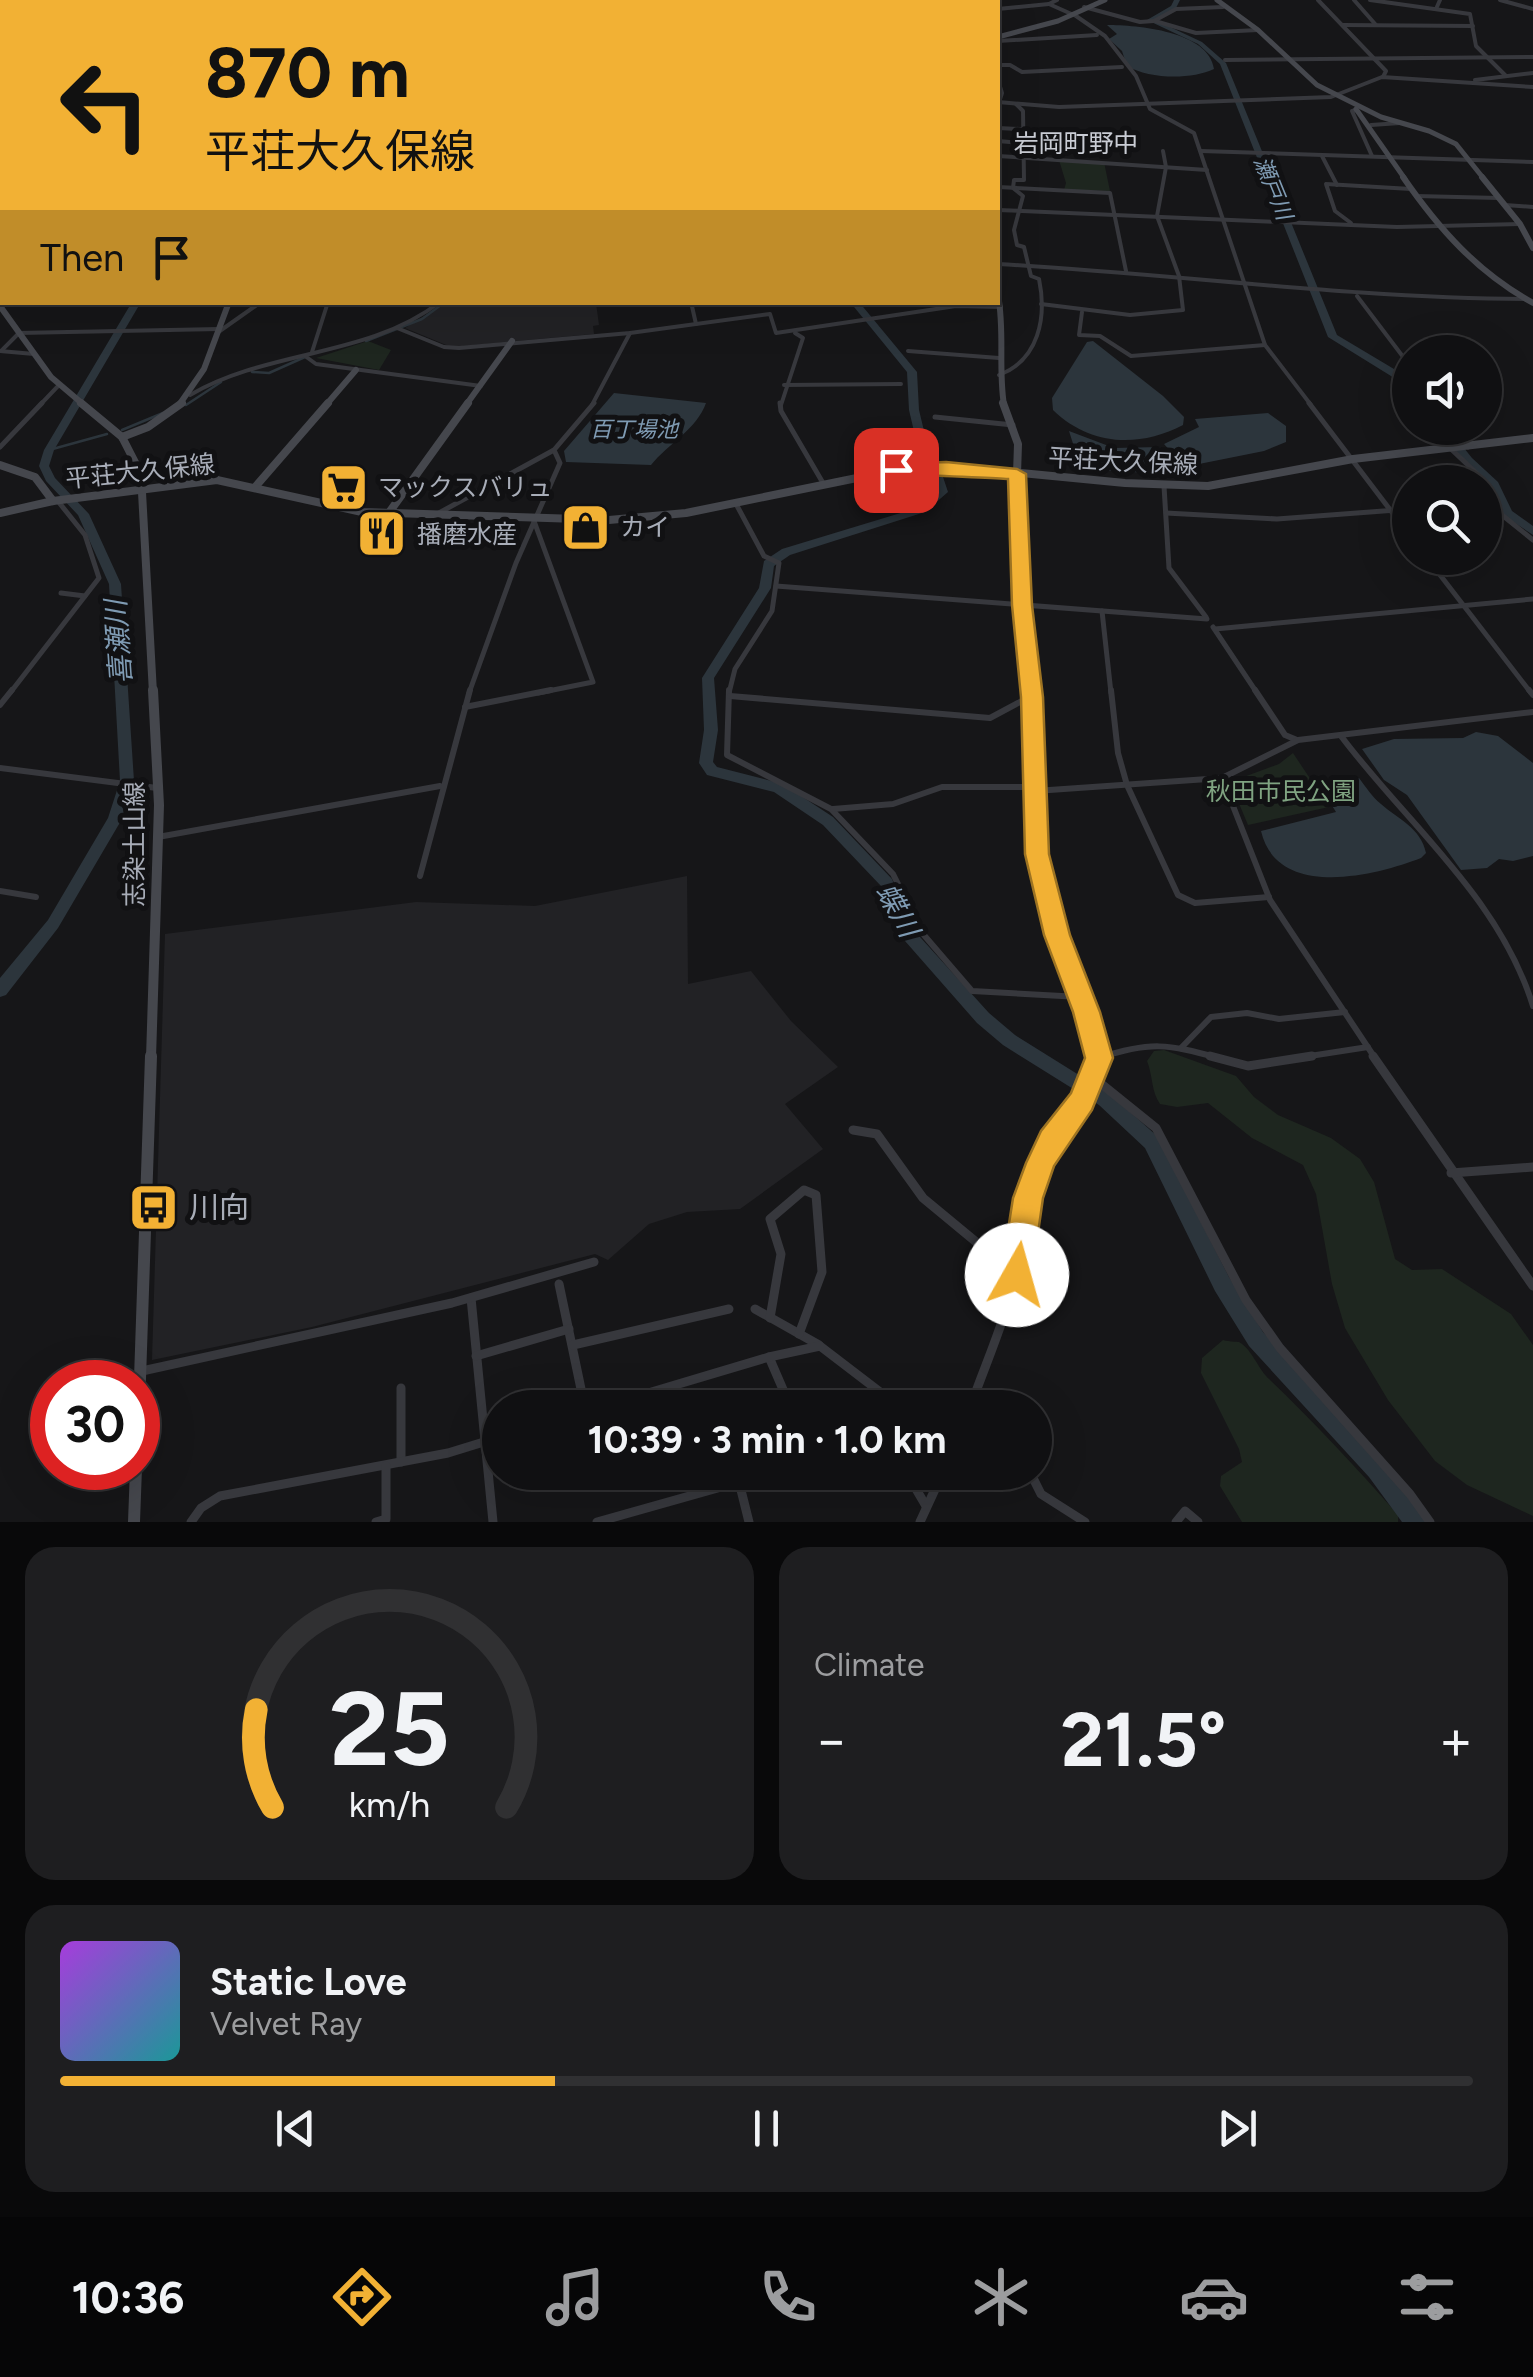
<!DOCTYPE html>
<html lang="en">
<head>
<meta charset="utf-8">
<style>
	body { margin:0; font-family:Figtree,"Noto Sans JP",sans-serif; background:#1e1e20; color:#f1f3f6; height:100vh; display:flex; flex-direction:column; font-size:38px; white-space:nowrap }
	* { box-sizing:border-box; margin:0 }
	p { font-size:32px; color:#9c9d9f }
	.icon { flex:none; width:55px; height:55px; fill:none; stroke:currentColor; stroke-width:2; stroke-linecap:round; stroke-linejoin:round }
	.map { position:relative; height:1522px; overflow:hidden }
	.details { display:flex; flex-direction:column; gap:25px; padding:25px; background:#09090a; flex:1 }
	.details>* { flex:none }
	.banner { position:absolute; left:0px; top:0px; width:1000px; height:305px; box-shadow:0 10px 40px #0002,0 0 0 2px #303032; background:#f2b134; color:#111; overflow:hidden }
	.buttons { position:absolute; left:1392px; top:335px; display:grid; gap:20px }
	.buttons a { display:grid; place-items:center; width:110px; height:110px; border-radius:50%; background:#101012; box-shadow:0 10px 40px #0002,0 0 0 2px #303032; font-size:50px }
	.speed { position:absolute; left:30px; top:1360px; display:flex; gap:20px; font-size:50px; font-weight:700; text-align:center }
	.speed>* { display:grid; place-content:center; width:130px; height:130px; border-radius:50%; background:#101012; box-shadow:0 10px 40px #0002,0 0 0 2px #303032; line-height:1 }
	.speed .limit { border:15px solid #d22; background:#fff; color:#111 }
	.pin { position:absolute; display:grid; place-items:center; width:85px; height:85px; color:#fff; margin:-42px; border-radius:20px; box-shadow:0 5px 15px #0006 }
	.me { position:absolute; width:110px; margin:-55px; rotate:7deg; stroke-linejoin:round; filter:drop-shadow(0 0 8px #0008) }
	.turn { display:flex; align-items:center; gap:35px; height:210px; padding:0 40px; font-size:45px }
	.turn .icon { width:130px; height:130px; stroke-width:2.5 }
	.turn b { display:block; font-size:70px; line-height:85px }
	.then { display:flex; align-items:center; height:95px; padding:0 40px; background:#0003; gap:20px; font-size:38px }
	.big { font-size:75px; font-weight:700; line-height:1.1 }
	.details .card { flex:1; display:flex; flex-direction:column; justify-content:center; gap:15px; min-width:0; padding:0 35px; border-radius:30px; background:#1e1e20 }
	.details .dial { align-items:center; gap:0 }
	.dial svg { height:260px; overflow:visible; fill:none; stroke:#303032; stroke-width:7; stroke-linecap:round; text-anchor:middle }
	.dial text { fill:#f1f3f6; stroke:none }
	.song { display:flex; align-items:center; gap:30px }
	.cover { width:120px; height:120px; border-radius:15px; background:linear-gradient(135deg,hsl(280 70% 55%),hsl(180 70% 35%)) }
	.played { height:10px; border-radius:5px; background:linear-gradient(90deg,#f2b134 35%,#303032 35%) }
	.keys { display:flex; justify-content:space-around; direction:ltr }
	.heat { display:flex; justify-content:space-between; align-items:center; font-size:55px; direction:ltr }
	.details .tiles { flex:1; display:grid; gap:25px; grid-template-columns:1fr 1fr }
	.card:last-child { grid-column:span 2 }
	.trip { position:absolute; left:482px; top:1390px; width:570px; height:100px; border-radius:50px; background:#101012; box-shadow:0 10px 40px #0002,0 0 0 2px #303032; font-weight:700; line-height:100px; text-align:center }
	.menu { display:flex; height:160px; justify-content:space-around; align-items:center; background:#060607; color:#9c9d9f }
	.menu .icon { width:70px; height:70px }
	.menu .on { color:#f2b134 }
	.menu b { font-size:45px; color:#f1f3f6 }
	.map>svg:first-child { display:block }
</style>
</head>
<body>
<div class="map">
<svg width="1533" height="1522" viewBox="0 0 1533 1522">
	<rect width="100%" height="100%" fill="#161618"/>
	<!-- built -->
	<g fill="#222225">
		<path d="M446 302 596 303 599 325 593 326 594 334 451 347 405 328Z"/>
		<path d="M687 876 688 984 751 971 791 1021 838 1067 785 1104 823 1149 740 1209 687 1212 649 1224 608 1260 595 1254 312 1327 152 1360 165 934 416 902 535 906Z"/>
	</g>
	<!-- green -->
	<g fill="#1e261f">
		<path d="M1059 160 1104 162 1110 191 1064 190 1066 183Z"/>
		<path d="M368 341 391 350 379 370 316 358Z"/>
		<path d="M1293 753 1329 807 1248 825 1230 782 1279 764Z"/>
		<path d="M1164 1050 1236 1076 1254 1097 1278 1115 1331 1138 1360 1159 1374 1182 1395 1259 1412 1270 1442 1269 1511 1314 1533 1345V1516L1467 1485 1435 1461 1388 1400 1345 1328 1332 1284 1316 1194 1303 1165 1252 1138 1208 1103 1177 1107 1160 1104C1151 1091 1153 1076 1147 1061L1154 1051Z"/>
		<path d="M1223 1340C1224 1341 1238 1342 1239 1342 1252 1349 1258 1369 1269 1379 1314 1422 1356 1467 1398 1515V1522H1242L1220 1486 1221 1476 1242 1462 1239 1449 1201 1373 1202 1358Z"/>
	</g>
	<!-- water -->
	<g fill="#2c353c">
		<path d="M1107 25C1137 25 1209 31 1214 69 1191 80 1149 79 1127 66L1122 51 1109 39 1117 34Z"/>
		<path d="M1093 341 1163 396 1184 417 1183 425C1139 448 1090 446 1053 410L1052 398 1087 342Z"/>
		<path d="M614 393 706 403C697 429 668 444 651 465L566 462 564 451Z"/>
		<path d="M1268 413 1286 426V442L1264 451 1174 469 1172 453 1164 444 1199 427 1195 419Z"/>
		<path d="M1069 431 1114 448 1160 447 1166 454V474L1081 469Z"/>
		<path d="M1476 732 1498 736 1533 763V856L1513 861 1499 859 1487 868 1461 870 1407 795 1384 780 1362 749 1394 739 1463 738Z"/>
		<path d="M1359 778C1366 787 1372 797 1381 804 1398 819 1421 828 1426 853L1421 858C1375 876 1277 900 1261 831L1336 812 1321 788Z"/>
	</g>
	<g fill="none" stroke-linecap="round" stroke-linejoin="round">
		<!-- stream -->
		<g stroke="#2c353c" stroke-width="2.5">
			<path d="M366 341 422 319 445 302"/>
			<path d="M252 372 269 373 305 357"/>
			<path d="M186 405 221 382"/>
			<path d="M122 430 163 413"/>
			<path d="M49 450 107 434"/>
		</g>
		<!-- river -->
		<g fill="#2c353c" fill-rule="evenodd">
			<path d="M730 0H736L737 2H731Z"/>
			<path d="M1174 0H1180L1176 8 1155 20 1202 42 1226 63 1337 335 1399 372 1410 383V391L1391 376 1328 337 1220 64 1198 44 1147 20 1171 6Z"/>
			<path d="M132 302H141L54 450 49 466 55 478 89 514 121 584 134 781 122 819 58 928 6 995 0 997V978L48 920 108 818 120 781 109 584 78 515 46 481 39 466 44 450Z"/>
			<path d="M850 302H859L917 372 919 410 931 460 942 474 948 492 925 512 790 555 774 566 771 588 714 678 718 730 713 762 717 767 783 784 833 817 892 879 910 926 989 1013 1015 1035 1111 1095 1157 1136 1229 1277 1263 1332 1383 1463 1422 1515 1426 1522H1402L1369 1477 1249 1346 1215 1291 1145 1148 1099 1105 1003 1045 977 1023 898 933 881 886 823 825 774 792 707 775 699 763 704 730 702 678 759 588 764 561 782 549 917 508 936 491 932 475 921 461 909 410 907 372Z"/>
			<path d="M1438 428H1448L1472 458 1498 482 1512 511 1533 526V535L1503 515 1489 485 1464 462Z"/>
		</g>
		<!-- street-far3 -->
		<g stroke="#37383d" stroke-width="4">
			<path d="M1057 0 1049 4 1076 16 1105 36 1136 76 1150 109 1194 133 1265 345 1311 405"/>
			<path d="M1318 0 1386 71 1383 77"/>
			<path d="M1354 0 1376 25"/>
			<path d="M1370 0 1470 14 1476 46 1506 76"/>
			<path d="M1500 0 1533 9"/>
			<path d="M482 2 487 0"/>
			<path d="M707 2 715 0"/>
			<path d="M1084 7 1140 22 1154 21 1176 9 1223 7"/>
			<path d="M998 9 1049 4"/>
			<path d="M1436 9 1440 0"/>
			<path d="M1155 21 1196 33 1258 30"/>
			<path d="M1343 25 1473 26"/>
			<path d="M998 41 1097 35"/>
			<path d="M1225 60 1533 57"/>
			<path d="M998 65H1010L1022 72 1122 67"/>
			<path d="M998 80 1002 93 999 102"/>
			<path d="M1475 80 1533 73"/>
			<path d="M998 102 1059 107 1331 97 1382 77 1533 87"/>
			<path d="M1356 110 1352 111 1372 156"/>
			<path d="M1371 125 1400 123"/>
			<path d="M998 128 1020 129"/>
			<path d="M998 141 1021 143"/>
			<path d="M1201 151 1533 162"/>
			<path d="M998 156 1207 170"/>
			<path d="M1322 156 1337 185"/>
			<path d="M998 187 1110 193 1126 271"/>
			<path d="M1416 196 1499 198"/>
			<path d="M1505 205 1533 207"/>
			<path d="M998 210 1397 227 1520 224"/>
			<path d="M1351 223 1335 211 1326 184 1411 189"/>
			<path d="M998 264C1174 274 1349 298 1526 299"/>
			<path d="M1357 296 1410 366"/>
			<path d="M691 302 696 324"/>
			<path d="M1041 304 1130 315 1183 310 1179 276 1157 216 1166 167 1163 151"/>
			<path d="M1082 312 1079 335 1100 336 1131 356 1265 345"/>
			<path d="M397 328 444 347 459 348 630 333 770 314 776 333 956 306 1001 307"/>
			<path d="M18 333 219 329"/>
			<path d="M217 333 261 302"/>
			<path d="M0 351 34 354"/>
			<path d="M1 351 19 333"/>
			<path d="M908 351 999 358"/>
			<path d="M312 352 328 302"/>
			<path d="M305 356 316 364 481 386"/>
			<path d="M999 375C1039 360 1047 317 1039 279L1031 276 1024 247 1017 245 1014 230 1023 196 1013 188 1014 180H1024L1023 111 1016 104"/>
			<path d="M784 385 901 384"/>
			<path d="M190 395C269 349 367 358 440 302"/>
			<path d="M40 405 59 385"/>
			<path d="M592 405 630 333"/>
			<path d="M781 405 803 338 795 333"/>
		</g>
		<!-- street-far2 -->
		<g stroke="#37383d" stroke-width="5">
			<path d="M780 403 781 411 823 483"/>
			<path d="M1309 403 1410 536"/>
			<path d="M935 417 1013 425"/>
			<path d="M1452 428 1468 447"/>
			<path d="M0 447 42 403"/>
			<path d="M1451 449 1489 485 1502 515 1533 540"/>
			<path d="M1017 474 1022 605 1032 693"/>
			<path d="M1164 486 1169 568 1206 617"/>
			<path d="M1485 503 1496 502"/>
			<path d="M1166 513 1277 519 1410 509"/>
			<path d="M437 514 554 450 594 403"/>
			<path d="M534 521 593 682 538 693"/>
			<path d="M1427 558 1531 693"/>
			<path d="M776 586 1207 619"/>
			<path d="M61 593 85 596"/>
			<path d="M1102 611 1111 693"/>
			<path d="M1213 627 1257 693"/>
			<path d="M1215 629 1533 599"/>
			<path d="M10 693 99 578 85 535 57 500"/>
			<path d="M469 693 516 563 560 463 554 450"/>
			<path d="M729 693 735 669 772 611 779 563 764 556 735 502"/>
		</g>
		<!-- street-far1 -->
		<g stroke="#37383d" stroke-width="6">
			<path d="M729 690 727 755 831 809 893 874 923 934 972 991 1080 997"/>
			<path d="M1031 690C1037 744 1031 798 1037 852 1045 923 1082 989 1099 1058"/>
			<path d="M1111 690 1118 753 1127 785 1178 895 1195 903 1269 897"/>
			<path d="M1255 690 1285 735 1297 740"/>
			<path d="M1529 690 1533 695"/>
			<path d="M730 696 990 718 1031 696"/>
			<path d="M0 705 12 690"/>
			<path d="M465 707 551 690"/>
			<path d="M1341 736C1408 825 1499 897 1533 1006"/>
			<path d="M0 768 157 788"/>
			<path d="M1222 778 1270 900 1375 1058"/>
			<path d="M833 809 893 804 942 787H1032L1035 791 1222 778 1298 740 1533 712"/>
			<path d="M158 837 440 786"/>
			<path d="M420 876 470 690"/>
			<path d="M0 891 36 897"/>
			<path d="M1181 1048 1211 1017 1247 1013 1279 1019 1345 1012"/>
			<path d="M1099 1058C1151 1041 1167 1044 1219 1058"/>
			<path d="M1297 1058 1368 1047"/>
		</g>
		<!-- street -->
		<g stroke="#37383d" stroke-width="9">
			<path d="M1210 1056 1248 1066 1312 1056"/>
			<path d="M1373 1056 1533 1286"/>
			<path d="M1099 1058 1106 1056"/>
			<path d="M1094 1078 1156 1128 1246 1300 1280 1348 1410 1494 1430 1522"/>
			<path d="M853 1130 877 1134 923 1198 1016 1275"/>
			<path d="M1451 1173 1533 1167"/>
			<path d="M559 1284 585 1408"/>
			<path d="M471 1298 493 1522"/>
			<path d="M755 1309 819 1345"/>
			<path d="M770 1318 781 1254 770 1219 804 1190 816 1195 822 1272 799 1334"/>
			<path d="M573 1345 729 1309"/>
			<path d="M476 1356 569 1329"/>
			<path d="M769 1357 791 1408"/>
			<path d="M142 1371 452 1303 594 1262"/>
			<path d="M401 1388V1462"/>
			<path d="M598 1408 769 1357 820 1346 901 1408"/>
			<path d="M970 1408C985 1365 1005 1321 1016 1276 1027 1239 1025 1200 1040 1163 1056 1124 1091 1099 1098 1056"/>
			<path d="M906 1472 926 1506"/>
			<path d="M1030 1472 1041 1494 1085 1522"/>
			<path d="M739 1482 749 1522"/>
			<path d="M191 1522 201 1508 220 1496 448 1453 500 1437"/>
			<path d="M376 1522 386 1519V1466"/>
			<path d="M597 1522 739 1482 756 1472"/>
			<path d="M920 1522 943 1472"/>
			<path d="M1176 1522 1185 1511 1198 1522"/>
		</g>
		<!-- secondary-far4 -->
		<g stroke="#45474d" stroke-width="5">
			<path d="M1217 0 1258 30 1317 85 1381 117 1429 131 1456 144 1484 179"/>
			<path d="M998 37 1058 21 1105 0"/>
			<path d="M1356 109 1405 179"/>
		</g>
		<!-- secondary-far3 -->
		<g stroke="#45474d" stroke-width="6">
			<path d="M1403 177C1439 229 1477 272 1533 303"/>
			<path d="M1482 177 1520 224 1533 248"/>
			<path d="M998 295C1005 331 998 368 1004 405"/>
			<path d="M0 306 51 377 84 405"/>
			<path d="M179 405 204 369 229 302"/>
			<path d="M326 405 356 370"/>
			<path d="M466 405 512 341"/>
		</g>
		<!-- secondary-far2 -->
		<g stroke="#45474d" stroke-width="8">
			<path d="M81 403 122 437 141 474 153 693"/>
			<path d="M1003 403 1018 444 1017 474"/>
			<path d="M122 437 148 427 182 403"/>
			<path d="M0 465 35 477 53 501"/>
			<path d="M256 486 328 403"/>
			<path d="M0 513 53 501 217 480 362 512 609 520 686 513 896 470 981 469 1125 483 1208 486 1353 459 1533 438"/>
			<path d="M388 514 468 403"/>
		</g>
		<!-- secondary-far1 -->
		<path stroke="#45474d" stroke-width="10" d="M151 1058 159 805 153 690"/>
		<!-- secondary -->
		<g stroke="#45474d" stroke-width="12">
			<path d="M138 1437 151 1056"/>
			<path d="M134 1522 136 1468"/>
		</g>
	</g>
	<!-- route -->
	<path fill="#f2b134" stroke="#9d7322" stroke-width="2.5" d="M946 462 1017 469 1026 474 1032 605 1043 697 1049 854 1070 935 1100 1012 1113 1058 1092 1110 1054 1166 1043 1198 1032 1275 1028 1286 1017 1291 1006 1286 1001 1275 1013 1198 1026 1163 1041 1131 1071 1093 1085 1058 1073 1012 1044 935 1025 854 1021 697 1012 605 1008 479C988 477 895 476 886 470L896 464Z"/>
	<!-- icons -->
	<defs>
		<symbol id="supermarket-square" viewBox="-11 -11 22 22"><rect x="-9" y="-9" width="18" height="18" rx="4" fill="#f2b134" stroke="#111113"/><path d="M-6-5.5h2.5l.6 2H6L4.5 2H-2.5L-4.4-4H-6ZM-1.5 3.2a1.3 1.3 0 1 0 .1 0ZM3 3.2a1.3 1.3 0 1 0 .1 0Z" fill="#111"/></symbol>
		<symbol id="shop-square" viewBox="-11 -11 22 22"><rect x="-9" y="-9" width="18" height="18" rx="4" fill="#f2b134" stroke="#111113"/><path d="M-5-2.5h2.3a2.7 3.5 0 0 1 5.4 0H5L5.5 6h-11ZM-1.5-2.5h3a1.5 2.3 0 0 0-3 0Z" fill="#111"/></symbol>
		<symbol id="restaurant-square" viewBox="-11 -11 22 22"><rect x="-9" y="-9" width="18" height="18" rx="4" fill="#f2b134" stroke="#111113"/><path d="M-5-6h1v4h1v-4h1v4h1v-4h1v5L-1.5 .5V6h-2V.5L-5-1ZM5-6V6H3V1.5H1.5Q1.5-4 5-6Z" fill="#111"/></symbol>
		<symbol id="bus-square" viewBox="-11 -11 22 22"><rect x="-9" y="-9" width="18" height="18" rx="4" fill="#f2b134" stroke="#111113"/><path d="M-5-6H5V4H4V6H2V4H-2V6H-4V4H-5ZM-3.5-4V0h7V-4ZM-3.5 1.2v1.5H-2V1.2ZM2 1.2v1.5H3.5V1.2Z" fill="#111"/></symbol>
	</defs>
	<g fill-rule="evenodd">
		<use href="#supermarket-square" x="316" y="460" width="55" height="55"/>
		<use href="#shop-square" x="558" y="500" width="55" height="55"/>
		<use href="#restaurant-square" x="354" y="506" width="55" height="55"/>
		<use href="#bus-square" x="126" y="1180" width="55" height="55"/>
	</g>
	<g text-anchor="middle" dominant-baseline="central" stroke-width="10" stroke-linejoin="round" paint-order="stroke">
		<!-- far-water labels -->
		<g font-size="22" font-style="italic" fill="#7f9bb3" stroke="#111113">
			<text transform="translate(1273 188) rotate(68)">瀬戸川</text>
			<text x="634" y="429">百丁場池</text>
		</g>
		<!-- far-quarter labels -->
		<g font-size="25" fill="#c9ccd4" stroke="#111113">
			<text x="1076" y="143">岩岡町野中</text>
		</g>
		<!-- street labels -->
		<g font-size="25" fill="#a8adb8" stroke="#111113">
			<text transform="translate(1123 461) rotate(3)">平荘大久保線</text>
			<text transform="translate(140 471) rotate(-6)">平荘大久保線</text>
			<text transform="translate(134 844) rotate(-90)">志染土山線</text>
		</g>
		<!-- poi labels -->
		<g font-size="25" fill="#a8adb8" stroke="#111113" text-anchor="start">
			<text x="378" y="487">マックスバリュ</text>
			<text x="620" y="527">カイ</text>
			<text x="417" y="534">播磨水産</text>
		</g>
		<!-- park labels -->
		<g font-size="25" fill="#7fa381" stroke="#111113">
			<text x="1281" y="791">秋田市民公園</text>
		</g>
		<!-- water labels -->
		<g font-size="28" font-style="italic" fill="#7f9bb3" stroke="#111113">
			<text transform="translate(118 642) rotate(-94)">喜瀬川</text>
			<text transform="translate(898 910) rotate(61)">蝶川</text>
		</g>
		<!-- near-poi labels -->
		<g font-size="30" fill="#a8adb8" stroke="#111113" text-anchor="start">
			<text x="189" y="1207">川向</text>
		</g>
	</g>
</svg>
<div class="buttons">
<a><svg class="icon" aria-label="sound" viewBox="0 0 24 24"><path d="M4 9h4l5-4v14l-5-4H4zM17 9q2 3 0 6"/></svg></a>
<a><svg class="icon" aria-label="search" viewBox="0 0 24 24"><circle cx="10" cy="10" r="6"/><path d="M15 15l6 6"/></svg></a>
</div>
<div class="speed"><div class="limit">30</div></div>
<div class="pin" style="left:896px;top:470px;background:#d93025"><svg class="icon" aria-label="arrive" viewBox="0 0 24 24"><path d="M6 21V4h12l-3 4 3 4H6"/></svg></div>
<svg class="me" style="left:1017px;top:1275px" viewBox="-20 -20 40 40"><circle r="19" fill="#fff"/><path d="M0-13L10 11 0 6-10 11z" fill="#f2b134"/></svg>
<div class="trip">10:39 · 3 min · 1.0 km</div>
<div class="banner">
<div class="turn"><svg class="icon" aria-label="left" viewBox="0 0 24 24"><path d="M17 20v-9H6M10 6l-5 5 5 5"/></svg><div><b>870 m</b>平荘大久保線</div></div>
<div class="then">Then<svg class="icon" aria-label="arrive" viewBox="0 0 24 24"><path d="M6 21V4h12l-3 4 3 4H6"/></svg></div>
</div>
</div>
<section class="details">
<div class="tiles">
<div class="card dial"><svg viewBox="0 0 100 80">
<path d="M14 69A42 42 0 1 1 86 69"/>
<path d="M14 69A42 42 0 0 1 9 39" stroke="#f2b134"/>
<text x="50" y="56" font-size="32" font-weight="700">25</text>
<text x="50" y="72" font-size="11">km/h</text>
</svg></div>
<div class="card"><p>Climate</p>
<div class="heat"><a>−</a><b class="big">21.5°</b><a>+</a></div>
</div>
<div class="card">
<div class="song"><i class="cover"></i><div><b>Static Love</b><p>Velvet Ray</p></div></div>
<div class="played"></div>
<div class="keys"><svg class="icon" aria-label="previous" viewBox="0 0 24 24"><path d="M18 5L8 12l10 7zM5 5v14"/></svg><svg class="icon" aria-label="pause" viewBox="0 0 24 24"><path d="M8 5v14M16 5v14"/></svg><svg class="icon" aria-label="next" viewBox="0 0 24 24"><path d="M6 5l10 7-10 7zM19 5v14"/></svg></div>
</div>
</div>
</section>
<nav class="menu">
<b>10:36</b>
<svg class="icon on" aria-label="directions" viewBox="0 0 24 24"><path d="M12 3l9 9-9 9-9-9zM9 14v-3h6M13 9l2 2-2 2"/></svg>
<svg class="icon" aria-label="music" viewBox="0 0 24 24"><path d="M9 18V5l10-2v13"/><circle cx="6" cy="18" r="3"/><circle cx="16" cy="16" r="3"/></svg>
<svg class="icon" aria-label="phone" viewBox="0 0 24 24"><path d="M5 4h4l2 5-3 2q2 4 5 5l2-3 5 2v4C11 20 4 13 5 4z"/></svg>
<svg class="icon" aria-label="climate" viewBox="0 0 24 24"><path d="M12 3v18M4 7l16 10M4 17L20 7"/></svg>
<svg class="icon" aria-label="car" viewBox="0 0 24 24"><path d="M5 17H2v-5l4-1 3-4h7l3 4 3 1v5h-3M9 17h6M6 11h13"/><circle cx="7" cy="17" r="2"/><circle cx="17" cy="17" r="2"/></svg>
<svg class="icon" aria-label="filters" viewBox="0 0 24 24"><path d="M4 7h16M4 17h16"/><circle cx="9" cy="7" r="2"/><circle cx="15" cy="17" r="2"/></svg>
</nav>
</body>
</html>
